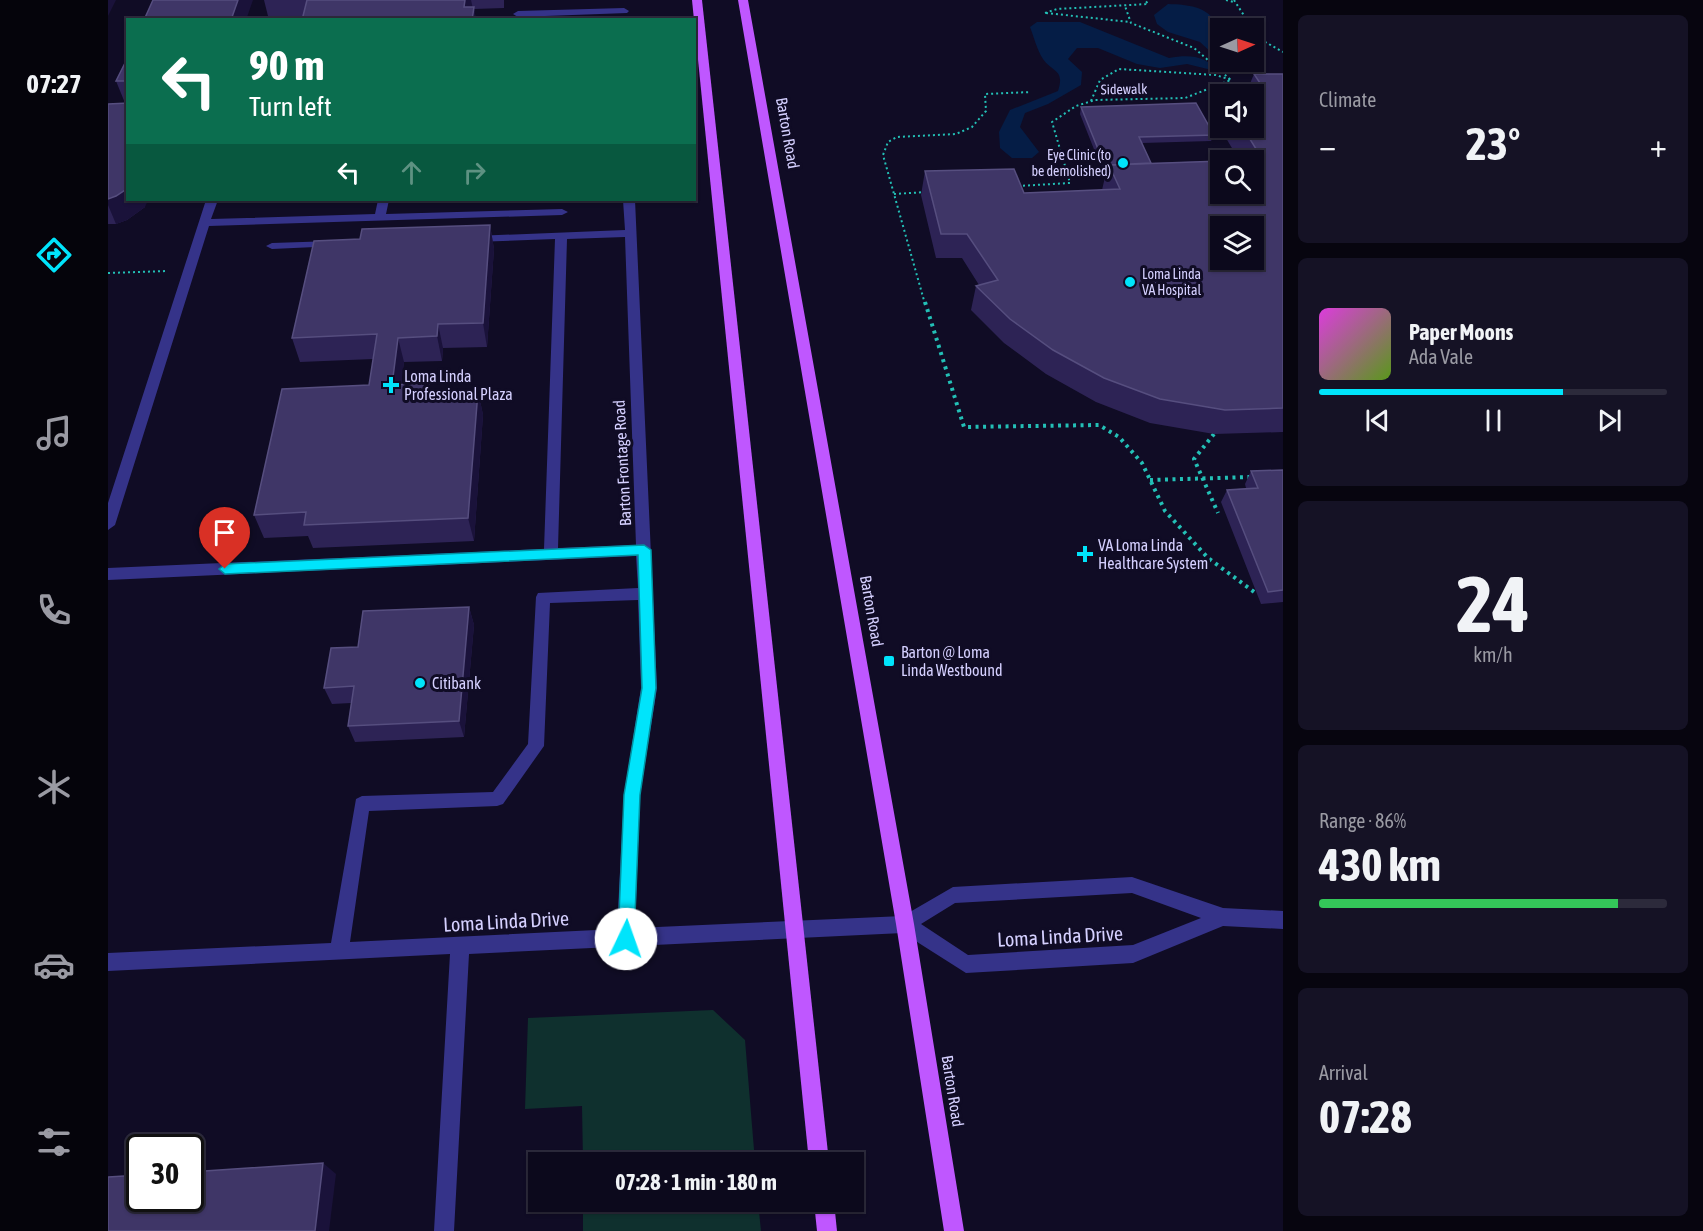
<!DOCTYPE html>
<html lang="en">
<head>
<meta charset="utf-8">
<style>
	body { margin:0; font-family:"Asap Condensed",sans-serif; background:#151225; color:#f1f3f6; height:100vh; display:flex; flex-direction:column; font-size:22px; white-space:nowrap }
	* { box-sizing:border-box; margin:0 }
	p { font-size:20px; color:#9a9aa3 }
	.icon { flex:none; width:33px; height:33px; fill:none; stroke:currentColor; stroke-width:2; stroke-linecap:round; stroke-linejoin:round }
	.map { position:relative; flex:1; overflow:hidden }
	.panel { display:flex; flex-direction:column; gap:15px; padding:15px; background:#07050f; width:420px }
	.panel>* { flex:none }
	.guide { position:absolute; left:18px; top:18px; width:570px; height:183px; border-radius:0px; box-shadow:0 2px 4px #0004,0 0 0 2px #2c2a3b; background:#0b6e4f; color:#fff; overflow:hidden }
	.needle { width:39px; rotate:87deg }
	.controls { position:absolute; left:1102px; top:18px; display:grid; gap:12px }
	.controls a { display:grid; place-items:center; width:54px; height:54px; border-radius:0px; background:#0c091c; box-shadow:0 2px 4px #0004,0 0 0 2px #2c2a3b; font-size:30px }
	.speed { position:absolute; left:18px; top:1134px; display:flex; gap:12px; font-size:30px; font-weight:700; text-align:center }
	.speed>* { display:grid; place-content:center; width:78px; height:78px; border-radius:50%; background:#0c091c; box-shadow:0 2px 4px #0004,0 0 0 2px #2c2a3b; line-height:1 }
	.speed .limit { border:3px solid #111; border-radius:9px; background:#fff; color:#111 }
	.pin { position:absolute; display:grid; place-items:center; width:51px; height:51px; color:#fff; margin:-62px -26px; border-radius:50% 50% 50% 0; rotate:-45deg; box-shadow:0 0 6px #0007 }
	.pin .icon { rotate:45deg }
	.me { position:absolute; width:66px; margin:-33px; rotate:3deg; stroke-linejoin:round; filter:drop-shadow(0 0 4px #0008) }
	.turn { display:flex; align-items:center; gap:21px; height:126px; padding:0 24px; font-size:27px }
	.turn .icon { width:78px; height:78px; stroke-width:2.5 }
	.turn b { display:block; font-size:42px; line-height:51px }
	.lanes { display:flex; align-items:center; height:57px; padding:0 24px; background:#0003; justify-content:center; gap:30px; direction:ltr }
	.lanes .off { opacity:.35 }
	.big { font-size:45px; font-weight:700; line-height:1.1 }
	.panel .widget { flex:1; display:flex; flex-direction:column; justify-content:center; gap:9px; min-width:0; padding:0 21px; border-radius:9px; background:#151225 }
	.panel .dial { align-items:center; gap:0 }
	.dial b { font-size:78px; line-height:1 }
	.song { display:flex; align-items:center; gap:18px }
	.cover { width:72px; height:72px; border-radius:9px; background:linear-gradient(135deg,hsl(300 70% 55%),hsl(90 70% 35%)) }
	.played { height:6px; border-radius:3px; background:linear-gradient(90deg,#00e4fb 70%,#2c2a3b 70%) }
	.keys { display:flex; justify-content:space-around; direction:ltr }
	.heat { display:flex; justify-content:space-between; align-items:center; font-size:33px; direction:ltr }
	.charge { height:9px; border-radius:4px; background:linear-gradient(90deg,#34c759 86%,#2c2a3b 0) }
	.trip { position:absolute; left:420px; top:1152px; width:336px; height:60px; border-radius:0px; background:#0c091c; box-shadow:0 2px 4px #0004,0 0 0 2px #2c2a3b; font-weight:700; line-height:60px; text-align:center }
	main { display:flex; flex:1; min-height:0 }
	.menu { display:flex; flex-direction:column; width:108px; justify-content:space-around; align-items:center; background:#05040b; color:#9a9aa3 }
	.menu .icon { width:42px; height:42px }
	.menu .current { color:#00e4fb }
	.menu b { font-size:27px; color:#f1f3f6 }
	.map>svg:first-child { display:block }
</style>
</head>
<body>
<main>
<nav class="menu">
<b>07:27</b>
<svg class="icon current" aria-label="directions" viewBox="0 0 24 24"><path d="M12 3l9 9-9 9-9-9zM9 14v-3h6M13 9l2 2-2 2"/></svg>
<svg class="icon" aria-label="music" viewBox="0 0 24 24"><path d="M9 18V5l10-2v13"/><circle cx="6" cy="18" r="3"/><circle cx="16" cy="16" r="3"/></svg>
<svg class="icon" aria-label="phone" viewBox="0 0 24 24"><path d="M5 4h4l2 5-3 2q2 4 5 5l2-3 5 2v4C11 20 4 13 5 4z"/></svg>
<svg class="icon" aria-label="climate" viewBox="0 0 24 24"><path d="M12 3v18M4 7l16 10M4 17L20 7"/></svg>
<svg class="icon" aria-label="car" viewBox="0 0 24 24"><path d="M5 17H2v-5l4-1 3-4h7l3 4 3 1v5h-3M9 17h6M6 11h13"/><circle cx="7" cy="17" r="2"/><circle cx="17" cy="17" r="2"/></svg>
<svg class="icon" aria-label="filters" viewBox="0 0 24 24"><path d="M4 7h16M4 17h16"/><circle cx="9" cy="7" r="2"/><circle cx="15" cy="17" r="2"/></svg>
</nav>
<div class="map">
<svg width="1175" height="1231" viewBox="0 0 1175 1231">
	<rect width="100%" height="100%" fill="#100c25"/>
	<!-- green -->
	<g fill="#0f302e">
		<path d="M605 1010 637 1040 647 1162H475L474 1106 417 1109 420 1018Z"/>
		<path d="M475 1202H650L653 1231H475Z"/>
	</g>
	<!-- water -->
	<g fill="#051d46">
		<path d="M1060 4C1105 5 1113 18 1113 62H1146V55L1156 63 1147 72 1119 67 1092 42 1060 32 1049 24 1046 15Z"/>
		<path d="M929 22H972L1061 58C1083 54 1097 56 1112 72L1079 64 1052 68 1029 64 990 48H969L960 59 974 72 973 85 940 104 917 113 912 127 931 152 924 158H904L892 148 891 132 902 110 950 91C957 69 945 73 935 59 929 50 926 37 922 27Z"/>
	</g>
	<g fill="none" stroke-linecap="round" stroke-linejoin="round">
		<!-- path-far1 -->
		<g stroke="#23c0b6" stroke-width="2" stroke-dasharray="2 3" stroke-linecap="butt">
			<path d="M1118 0 1126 2"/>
			<path d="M1126 0 1144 28"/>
			<path d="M937 13 949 9 1040 4 1037 0"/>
			<path d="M938 13 1022 22"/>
			<path d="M1146 32 1150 38 1175 52"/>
			<path d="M983 101 992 80 1011 69 1108 75 1123 80"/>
			<path d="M910 186 962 183 944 122 968 106 987 100 1077 98 1123 80 1086 48 1023 23 1017 6"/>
			<path d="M786 194 818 192"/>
			<path d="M0 273 59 271"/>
			<path d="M817 304 775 155 780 142 789 137 848 134 864 127 878 111 877 94 923 92"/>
		</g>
		<!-- path -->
		<g stroke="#23c0b6" stroke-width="4" stroke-dasharray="3 4.5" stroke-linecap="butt">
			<path d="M817 302 856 427 991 425 1011 437 1034 463 1057 511 1100 558 1149 594"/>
			<path d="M1106 434 1086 459 1110 513"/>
			<path d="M1042 480 1143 477"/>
		</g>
		<!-- minor -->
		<g fill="#353389" fill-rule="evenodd">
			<path d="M516 8 521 11 519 13 410 17 405 14 410 11Z"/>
			<path d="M98 200H110L103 219 267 214 270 200H281L278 214 454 209 460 212 454 215 101 226 7 525 0 530V503Z"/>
			<path d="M515 200H527L549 688 532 795 527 928 795 916 845 887 1024 877 1115 908 1175 911V929L1115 926 1025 963 858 973 795 933 361 954 346 1231H326L342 954 0 971V953L223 943 248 799 254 796 385 792 420 744 428 597 430 593 530 588 528 556 0 580V568L436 549 447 239 366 242 360 239 366 236 517 230ZM517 237 528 545 450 548 459 239ZM530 600 533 688 516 795 509 929 242 942 261 811 389 806 395 804 436 746 442 603ZM1024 893 1093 918 1025 945 860 955 813 924 847 903Z"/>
			<path d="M225 241 229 242V246L164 249 158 246 164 243Z"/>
		</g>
		<!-- major -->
		<g fill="#bf57ff" fill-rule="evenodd">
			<path d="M584 0H594L721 1162H701Z"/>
			<path d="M630 0H640L806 924 856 1231H836L788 924Z"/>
			<path d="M706 1202H726L729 1231H709Z"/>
		</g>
	</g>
	<!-- wall -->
	<g fill="#2d2355" fill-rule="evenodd">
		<path d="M156 0H396V8L366 9 368 20H161Z"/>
		<path d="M20 57V200L37 207 19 220 8 224H0V104L17 103 8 81Z"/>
		<path d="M1146 74H1175V432L1106 434 1042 423 988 402 938 374 896 343 863 310 868 286 871 285 854 258H828L813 195 817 171 916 193 994 190 997 177 972 114 973 107 1106 135 1103 141 1034 143 1043 163 1131 160 1102 111 1110 87 1141 86ZM1113 94H1146V128H1113Z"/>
		<path d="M382 225 386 249 379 347 335 348 334 361 296 362 293 384 321 383 324 393 370 391 375 415 366 541 205 548 200 536 156 538 146 515 261 385 265 359 192 362 184 338 252 239Z"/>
		<path d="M1175 470V602L1153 604 1113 502 1119 490 1138 488 1137 484 1143 471Z"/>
		<path d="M361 607 366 625 356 737 247 742 240 726 243 703 224 704 216 688 250 647Z"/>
	</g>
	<!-- shaded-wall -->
	<g fill="#1a123a">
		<path d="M0 0H8L0 16Z"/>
		<path d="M130 0H145L138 20H123Z"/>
		<path d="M357 0H363L365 9 356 7Z"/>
		<path d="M366 7 368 20H364Z"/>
		<path d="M20 188V200H40L37 207 19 220 8 224 0 205V199Z"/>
		<path d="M382 225 386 249 379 347 375 323Z"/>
		<path d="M330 324 335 348 334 361 329 336Z"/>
		<path d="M290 338 296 362 290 409 284 385Z"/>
		<path d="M321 383 327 407 320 394Z"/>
		<path d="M370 391 375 415 366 541 360 518Z"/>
		<path d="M361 607 366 625 356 737 351 721Z"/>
		<path d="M215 1163 228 1174 221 1231H207Z"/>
	</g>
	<!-- building -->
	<g fill="#3f3667" stroke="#564e7f" stroke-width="1.5" fill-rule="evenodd">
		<path d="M45 0H130L123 20H36Z"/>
		<path d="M199 0H357L356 7H366L364 20H194Z"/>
		<path d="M20 57V81H8Z"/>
		<path d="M1146 74H1175V408L1117 410 1052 399 996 378 945 350 902 319 868 286 890 280 859 234H833L817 171 906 169 916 193 1012 189 1001 165 1113 161V194H1146V160H1129H1155L1135 128H1146V94H1115L1110 87 1154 86ZM1113 226H1146V260H1113Z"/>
		<path d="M20 103V188L8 196 0 199V104Z"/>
		<path d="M1088 103 1106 135 1031 137 1043 163 1001 165 999 171 973 107Z"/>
		<path d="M382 225 375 323 330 324 329 336 290 338 284 385 321 383 320 394 370 391 360 518 196 525 198 512 146 515 174 389 261 385 269 334 184 338 206 241 252 239 254 229Z"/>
		<path d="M1175 470V590L1160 592 1119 490 1150 488 1143 471Z"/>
		<path d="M361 607 351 721 240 726 246 686 216 688 223 648 250 647 255 611Z"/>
		<path d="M215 1163 207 1231H0V1177L32 1175V1198H82V1172Z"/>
	</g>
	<!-- route -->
	<path fill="#00e4fb" stroke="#0094a3" stroke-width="1.5" d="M536 545 543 550 548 688 532 795 526 939 524 944 518 946 512 944 510 939 516 795 534 688 530 555 117 574 111 569 117 564Z"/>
	<!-- markers -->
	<g fill="#00e4fb" stroke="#100c25" stroke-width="2">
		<circle cx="1015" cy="163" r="6"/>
		<circle cx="1022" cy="282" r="6"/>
		<path d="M280 376h6v6h6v6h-6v6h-6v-6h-6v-6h6z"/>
		<path d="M974 545h6v6h6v6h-6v6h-6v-6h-6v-6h6z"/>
		<rect x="775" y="655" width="12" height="12" rx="3"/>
		<circle cx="312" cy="683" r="6"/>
	</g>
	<g text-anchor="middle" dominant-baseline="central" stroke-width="6" stroke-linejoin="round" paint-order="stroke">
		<!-- far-street labels -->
		<g font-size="14" fill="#d5d0ff" stroke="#100c25">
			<text transform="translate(1016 89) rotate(-1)">Sidewalk</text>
		</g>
		<!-- far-poi labels -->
		<g font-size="14" fill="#d5d0ff" stroke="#100c25" text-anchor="end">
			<text x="1003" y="155">Eye Clinic (to<tspan x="1003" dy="16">be demolished)</tspan></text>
			<text x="1034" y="274" text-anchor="start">Loma Linda<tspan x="1034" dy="16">VA Hospital</tspan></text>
		</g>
		<!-- street labels -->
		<g font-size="16" fill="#d5d0ff" stroke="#100c25">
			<text transform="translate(680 133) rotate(80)">Barton Road</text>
			<text transform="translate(514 463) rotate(-93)">Barton Frontage Road</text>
			<text transform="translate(764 611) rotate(80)">Barton Road</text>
			<text transform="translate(845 1091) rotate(81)">Barton Road</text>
		</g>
		<!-- poi labels -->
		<g font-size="16" fill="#d5d0ff" stroke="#100c25" text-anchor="start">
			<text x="296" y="376">Loma Linda<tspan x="296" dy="18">Professional Plaza</tspan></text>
			<text x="990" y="545">VA Loma Linda<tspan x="990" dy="18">Healthcare System</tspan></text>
			<text x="793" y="652">Barton @ Loma<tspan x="793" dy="18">Linda Westbound</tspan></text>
			<text x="324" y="683">Citibank</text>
		</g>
		<!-- near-street labels -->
		<g font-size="20" fill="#d5d0ff" stroke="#100c25">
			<text transform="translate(398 921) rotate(-3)">Loma Linda Drive</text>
			<text transform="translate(952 936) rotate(-3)">Loma Linda Drive</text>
		</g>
	</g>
</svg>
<div class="controls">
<a><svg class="needle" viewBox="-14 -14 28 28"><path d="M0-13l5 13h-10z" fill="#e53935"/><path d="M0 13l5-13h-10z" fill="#9a9aa3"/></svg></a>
<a><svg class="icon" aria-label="sound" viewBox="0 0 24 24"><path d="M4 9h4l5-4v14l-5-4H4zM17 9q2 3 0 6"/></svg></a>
<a><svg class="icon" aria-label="search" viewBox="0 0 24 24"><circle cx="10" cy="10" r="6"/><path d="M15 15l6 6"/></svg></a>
<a><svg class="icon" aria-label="layers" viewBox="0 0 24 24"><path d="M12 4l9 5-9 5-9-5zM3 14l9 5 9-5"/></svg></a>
</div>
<div class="speed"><div class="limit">30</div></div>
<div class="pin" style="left:117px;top:569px;background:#d93025"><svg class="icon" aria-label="arrive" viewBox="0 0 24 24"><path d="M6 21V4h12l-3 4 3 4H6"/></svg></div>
<svg class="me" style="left:518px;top:939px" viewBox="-20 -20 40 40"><circle r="19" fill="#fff"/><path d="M0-13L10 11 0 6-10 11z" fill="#00e4fb"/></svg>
<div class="trip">07:28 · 1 min · 180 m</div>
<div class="guide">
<div class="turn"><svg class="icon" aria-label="left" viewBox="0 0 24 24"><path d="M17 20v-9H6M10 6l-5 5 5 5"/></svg><div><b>90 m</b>Turn left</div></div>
<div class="lanes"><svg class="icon" aria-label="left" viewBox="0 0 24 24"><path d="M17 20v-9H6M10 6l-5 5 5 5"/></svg><svg class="icon off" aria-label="ahead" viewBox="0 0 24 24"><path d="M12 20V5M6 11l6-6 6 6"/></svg><svg class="icon off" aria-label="right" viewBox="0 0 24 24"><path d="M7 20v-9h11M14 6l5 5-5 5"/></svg></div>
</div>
</div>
<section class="panel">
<div class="widget"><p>Climate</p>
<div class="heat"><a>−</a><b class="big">23°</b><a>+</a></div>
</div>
<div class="widget">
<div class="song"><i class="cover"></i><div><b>Paper Moons</b><p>Ada Vale</p></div></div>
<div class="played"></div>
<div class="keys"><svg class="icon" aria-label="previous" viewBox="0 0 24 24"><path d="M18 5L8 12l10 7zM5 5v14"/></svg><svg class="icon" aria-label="pause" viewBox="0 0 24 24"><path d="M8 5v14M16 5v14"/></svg><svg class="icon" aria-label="next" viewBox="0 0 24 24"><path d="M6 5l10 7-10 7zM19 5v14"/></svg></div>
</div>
<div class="widget dial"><b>24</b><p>km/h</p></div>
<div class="widget"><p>Range · 86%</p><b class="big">430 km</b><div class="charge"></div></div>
<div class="widget"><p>Arrival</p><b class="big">07:28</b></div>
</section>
</main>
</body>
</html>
